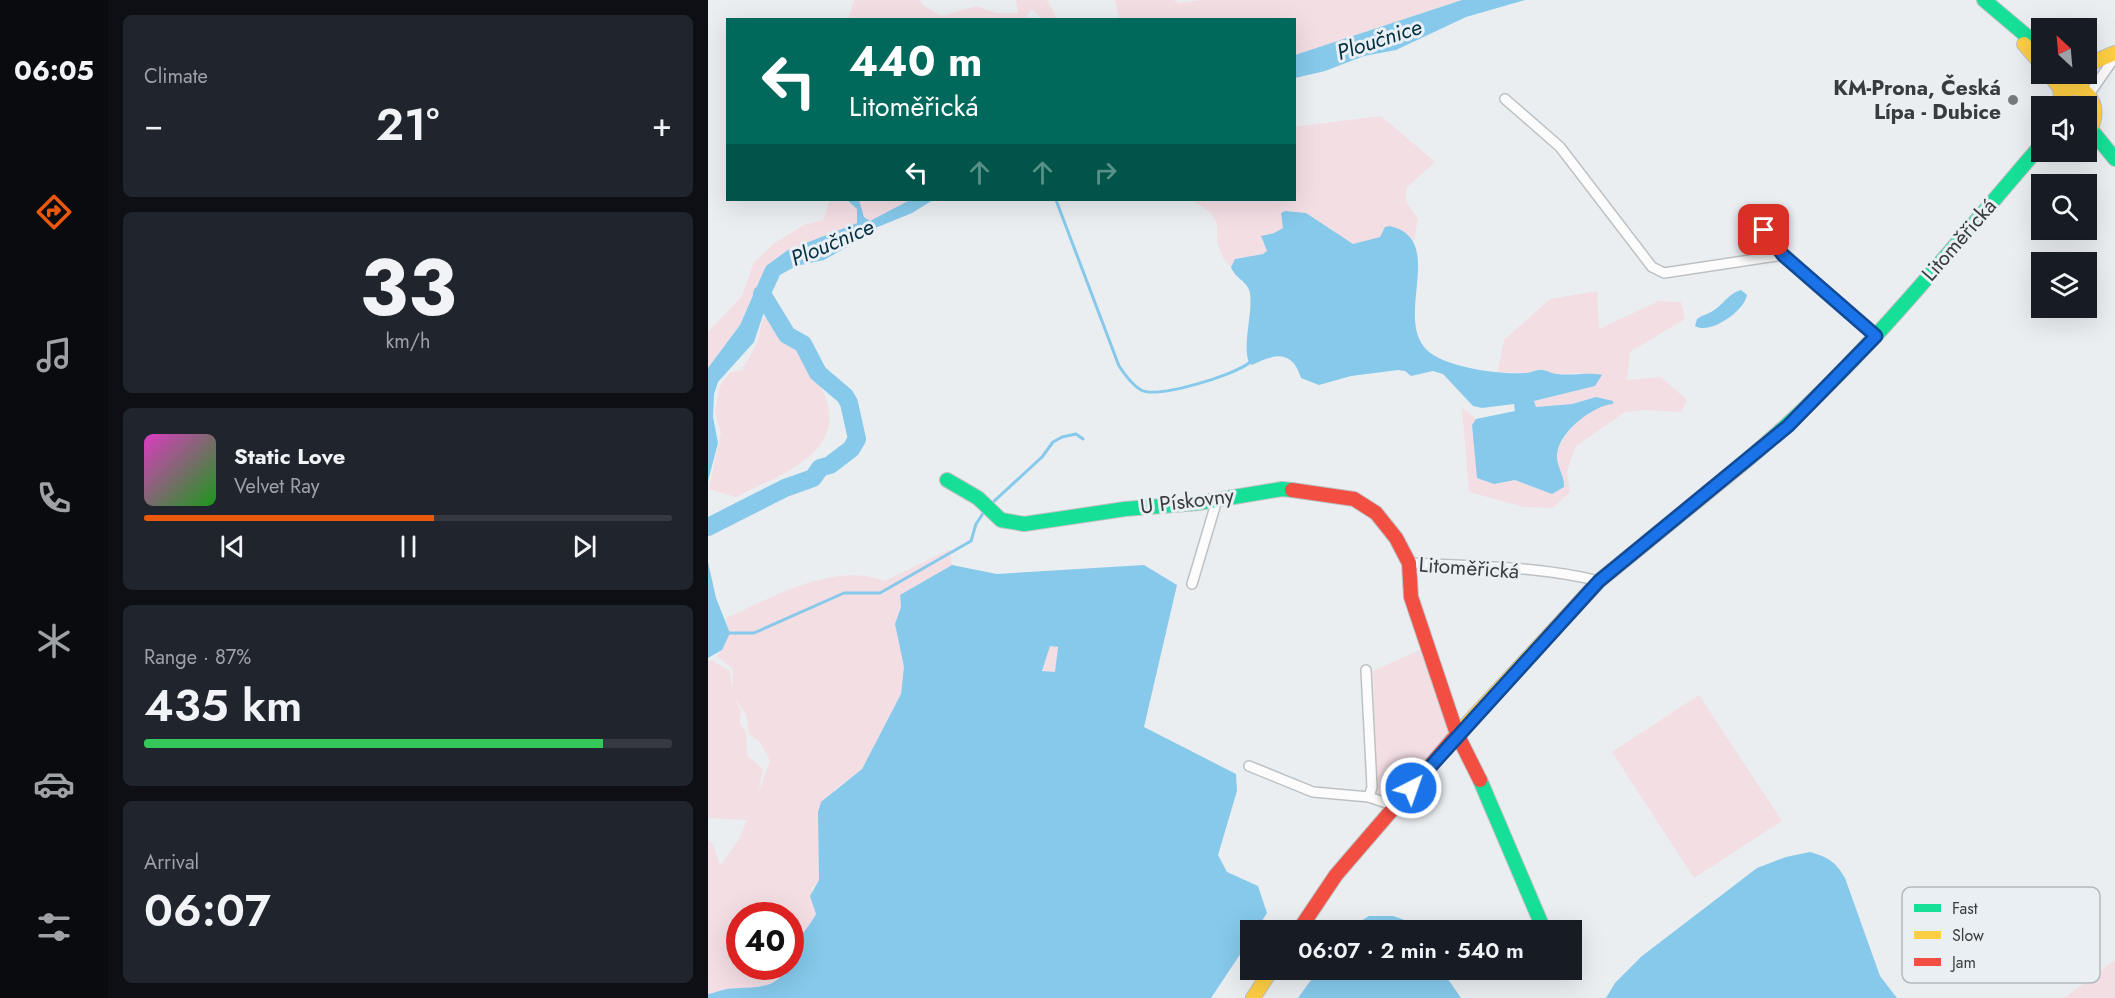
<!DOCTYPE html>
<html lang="en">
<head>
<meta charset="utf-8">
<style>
	body { margin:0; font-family:Jost,sans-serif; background:#20242c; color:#f1f3f6; height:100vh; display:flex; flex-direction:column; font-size:22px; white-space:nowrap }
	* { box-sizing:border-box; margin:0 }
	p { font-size:20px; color:#9ea1a6 }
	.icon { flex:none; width:33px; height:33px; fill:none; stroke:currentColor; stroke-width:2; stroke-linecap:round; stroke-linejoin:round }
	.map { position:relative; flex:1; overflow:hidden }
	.side { display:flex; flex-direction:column; gap:15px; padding:15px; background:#0d0f14; width:600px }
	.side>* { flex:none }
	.banner { position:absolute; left:18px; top:18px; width:570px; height:183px; border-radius:0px; box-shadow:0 6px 24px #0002; background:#00695c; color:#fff; overflow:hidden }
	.needle { width:39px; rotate:334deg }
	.fabs { position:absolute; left:1323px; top:18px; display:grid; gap:12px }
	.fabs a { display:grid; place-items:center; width:66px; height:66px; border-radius:0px; background:#171b24; box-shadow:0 6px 24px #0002; font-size:30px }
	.speed { position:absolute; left:18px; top:902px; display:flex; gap:12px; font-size:30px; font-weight:700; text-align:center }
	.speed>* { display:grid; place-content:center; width:78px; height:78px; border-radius:50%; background:#171b24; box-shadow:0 6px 24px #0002; line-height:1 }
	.speed .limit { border:9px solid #d22; background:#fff; color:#111 }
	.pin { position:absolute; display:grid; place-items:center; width:51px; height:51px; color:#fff; margin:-26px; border-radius:12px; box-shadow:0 3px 9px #0006 }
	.me { position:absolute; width:66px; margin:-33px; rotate:41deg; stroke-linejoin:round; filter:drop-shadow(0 0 4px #0008) }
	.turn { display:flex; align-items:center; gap:21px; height:126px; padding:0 24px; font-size:27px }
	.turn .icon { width:78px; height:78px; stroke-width:2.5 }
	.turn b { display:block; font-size:42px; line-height:51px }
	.lanes { display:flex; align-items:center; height:57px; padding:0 24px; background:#0003; justify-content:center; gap:30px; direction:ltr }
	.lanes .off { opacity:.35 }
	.big { font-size:45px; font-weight:600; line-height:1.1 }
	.side .tile { flex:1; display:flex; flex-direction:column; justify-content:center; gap:9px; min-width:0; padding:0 21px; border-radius:9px; background:#20242c }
	.side .dial { align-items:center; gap:0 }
	.dial b { font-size:78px; line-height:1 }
	.song { display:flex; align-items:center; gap:18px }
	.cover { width:72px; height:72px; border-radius:9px; background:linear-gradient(135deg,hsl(310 70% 55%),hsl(120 70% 35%)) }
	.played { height:6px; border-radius:3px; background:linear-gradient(90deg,#ea580c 55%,#363941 55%) }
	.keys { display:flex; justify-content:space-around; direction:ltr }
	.heat { display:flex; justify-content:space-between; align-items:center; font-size:33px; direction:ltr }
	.charge { height:9px; border-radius:4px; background:linear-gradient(90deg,#34c759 87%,#363941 0) }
	.trip { position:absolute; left:532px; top:920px; width:342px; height:60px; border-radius:0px; background:#171b24; box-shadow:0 6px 24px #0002; font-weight:600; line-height:60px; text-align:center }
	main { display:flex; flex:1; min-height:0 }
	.menu { display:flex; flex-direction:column; width:108px; justify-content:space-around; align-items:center; background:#090b0e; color:#9ea1a6 }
	.menu .icon { width:42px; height:42px }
	.menu .on { color:#ea580c }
	.menu b { font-size:27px; color:#f1f3f6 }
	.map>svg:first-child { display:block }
</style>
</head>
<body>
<main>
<nav class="menu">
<b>06:05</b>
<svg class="icon on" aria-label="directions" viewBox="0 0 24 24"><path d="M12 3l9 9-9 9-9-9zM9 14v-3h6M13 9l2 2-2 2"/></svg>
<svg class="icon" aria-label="music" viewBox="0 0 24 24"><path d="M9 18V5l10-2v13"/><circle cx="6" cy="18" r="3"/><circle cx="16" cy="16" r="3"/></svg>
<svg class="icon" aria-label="phone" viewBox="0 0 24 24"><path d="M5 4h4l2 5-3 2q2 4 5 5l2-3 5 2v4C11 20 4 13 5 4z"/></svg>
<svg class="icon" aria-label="climate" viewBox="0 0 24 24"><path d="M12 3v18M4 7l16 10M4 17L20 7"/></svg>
<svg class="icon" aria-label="car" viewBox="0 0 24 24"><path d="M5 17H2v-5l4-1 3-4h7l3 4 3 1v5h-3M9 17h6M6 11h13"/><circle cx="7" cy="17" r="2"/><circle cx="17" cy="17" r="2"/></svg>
<svg class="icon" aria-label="filters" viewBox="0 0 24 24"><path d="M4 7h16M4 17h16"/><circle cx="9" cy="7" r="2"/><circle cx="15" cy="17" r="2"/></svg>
</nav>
<section class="side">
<div class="tile"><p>Climate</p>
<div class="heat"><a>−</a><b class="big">21°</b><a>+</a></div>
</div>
<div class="tile dial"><b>33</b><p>km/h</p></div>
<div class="tile">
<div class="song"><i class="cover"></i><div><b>Static Love</b><p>Velvet Ray</p></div></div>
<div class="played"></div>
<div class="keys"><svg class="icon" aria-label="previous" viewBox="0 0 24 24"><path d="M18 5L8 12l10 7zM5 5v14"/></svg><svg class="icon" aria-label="pause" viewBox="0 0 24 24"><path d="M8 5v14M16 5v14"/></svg><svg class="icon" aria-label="next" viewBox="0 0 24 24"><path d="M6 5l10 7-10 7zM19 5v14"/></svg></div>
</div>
<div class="tile"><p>Range · 87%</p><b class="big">435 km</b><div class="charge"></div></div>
<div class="tile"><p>Arrival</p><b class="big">06:07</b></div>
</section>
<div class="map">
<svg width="1407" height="998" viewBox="0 0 1407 998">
	<rect width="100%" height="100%" fill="#ebeef1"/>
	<!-- green -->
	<g fill="#f3dee4" fill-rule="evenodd">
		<path d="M146 0H212L215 5 233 16 268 6 288 13H310L308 0H336L340 1 349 19H333L324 9 319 16 321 19 140 20Z"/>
		<path d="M407 0H465L472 3 494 0H754L587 55 586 20 411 19Z"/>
		<path d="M673 116 727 162 698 188V202L710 219 706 241 700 234 677 227 672 237 645 244C628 234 593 203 573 214L575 228 566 233 558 234 554 241 559 251 555 254 527 259 523 267 515 258 509 242V223L503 213 484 200H586L587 127Z"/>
		<path d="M122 200H139L149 210V223L88 247 38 310 32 325 0 368V332L34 296 46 262 68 242 96 225 115 220Z"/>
		<path d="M151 200H202L162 222 153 210Z"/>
		<path d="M889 291 891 329 951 301 973 302 977 319 922 352 919 380 953 377 979 400 973 412 934 410 917 412 868 446 859 471 862 492 845 508 816 507 761 492 754 408 768 419 764 429 769 465 794 483 807 480 844 494 856 481C853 473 848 462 849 453 851 437 888 399 904 405L888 397 864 404 828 407 826 401 887 386 883 375 872 373 848 374 832 369 819 373 790 372V370L796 340 842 299Z"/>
		<path d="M55 318 64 320C98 365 159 420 90 465 71 478 48 486 28 497L1 489 13 433 7 412 11 388 21 373 34 370 49 343Z"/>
		<path d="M242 549 244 565 192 595 193 607 187 624 196 667 193 694 154 769 127 789 110 823 111 880 104 889C106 896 109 907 108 914 105 929 88 939 83 955L82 915H32V966H79C70 992 41 986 19 989 13 989 6 993 0 994V840L5 844 12 866 31 839 39 820 0 818V661H5L22 671 24 689 25 669 9 656C18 646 16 638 22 633L18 618C66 597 125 561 177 581ZM26 698 38 714 41 734 52 742 62 761 50 793 55 769 39 755 38 733 32 724 33 711Z"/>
		<path d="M341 646 350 647 347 672H334Z"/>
		<path d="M714 649 743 732 685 799 669 793 665 671Z"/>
		<path d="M991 695 1074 821 986 878 904 752Z"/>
		<path d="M1407 960V998H1356Z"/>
	</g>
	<!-- water -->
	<g fill="#86c9eb" fill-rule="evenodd">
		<path d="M754 0H817L758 17 688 50 656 56 617 71 587 78V55Z"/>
		<path d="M139 200H151L156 217 162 221 202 200H225L204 213 160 231 148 242 116 260 88 266 72 275 59 303 46 342 10 382 6 394 5 417 10 443 0 481V368L32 325 58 266 80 250 149 223V209Z"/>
		<path d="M577 211 598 213 645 244 672 237 677 227 682 226C742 240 680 324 724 354 744 368 793 375 818 373 822 373 827 370 831 370 837 369 843 374 849 374 864 376 879 372 894 375L887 386 826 401 828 407 864 404 888 397 905 401V404C886 405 850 432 849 455 848 466 857 476 856 487L844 494 807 480 786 484 769 478 764 425 768 419 807 411 806 404 774 408 765 406 735 374 725 371 703 376 697 371 690 370 643 376 611 385 593 378C584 349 566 354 544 365L541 363C534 344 545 314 542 293 540 281 527 279 523 267L527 259 555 254 559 251 553 236 566 233 575 228 573 213Z"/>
		<path d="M1033 290 1039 295C1036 312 1001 335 987 326L989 319C994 315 998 315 1003 312 1015 306 1019 294 1033 290Z"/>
		<path d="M0 562 8 598 22 633 14 650 0 658Z"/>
		<path d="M244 565 289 574 436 565 469 585 436 727 528 774 529 791 510 855 519 872 550 886 559 913 548 930H543V938L503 998H0V994C6 993 13 990 19 989 41 986 70 992 79 966H82C82 943 98 933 108 914L102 896 111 880 110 812 113 802 154 769 193 694 196 667 187 624 193 607 192 595ZM342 646 350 647 347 672 334 671Z"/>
		<path d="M1102 852C1120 857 1128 862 1137 878L1172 976 1189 998H898L907 983 934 956 1049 868 1078 857Z"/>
		<path d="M661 916H685L708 924 711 930H638Z"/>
		<path d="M611 969H733L753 998H590Z"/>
	</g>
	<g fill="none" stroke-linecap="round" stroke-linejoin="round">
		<!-- stream -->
		<g stroke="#86c9eb" stroke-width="3">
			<path d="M348 200 411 366C417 375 424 385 433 390 450 399 526 375 541 363"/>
			<path d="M283 504 334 457 345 442 354 437 368 434 375 439"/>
			<path d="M20 633H46L136 593H172L263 541 268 524 276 512"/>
		</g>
		<!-- river -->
		<path stroke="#86c9eb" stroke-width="18" d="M0 527 77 488 105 478 112 468 122 465 143 449 149 439 141 403 137 396 110 373 95 344 79 335 54 294"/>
		<defs>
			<g id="street">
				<path d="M1384 90 1407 57"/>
				<path d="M797 99 852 147 944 267 956 273 1075 255"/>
				<path d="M1044 211 1075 255 1168 336"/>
				<path d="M701 563C763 566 830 566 891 581"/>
				<path d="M484 584 509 500"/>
				<path d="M658 670 664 787 661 797 687 806"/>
				<path d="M541 766 605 792 661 797"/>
			</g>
			<g id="fast">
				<path d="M1276 0 1334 49"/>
				<path d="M1385 132 1407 159"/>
				<path d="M1033 465C1147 371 1238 255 1334 144"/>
				<path d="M239 480 270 498 293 520 316 524 417 509 490 503 574 489 584 490"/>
				<path d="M772 780 836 930"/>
			</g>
			<g id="slow">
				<path d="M1316 44 1334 65"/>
				<path d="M1378 65 1407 53"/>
				<path d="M1341 74 1352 88 1353 98"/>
				<path d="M1356 74 1374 87"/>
				<path d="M1350 106 1357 92 1365 87C1388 91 1393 118 1378 134"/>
				<path d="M745 739 891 581 1033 465"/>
				<path d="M545 998 564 969"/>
			</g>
			<g id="jam">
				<path d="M584 490 646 499 668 513 688 538 701 563 703 597 749 734 772 780"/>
				<path d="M591 930 628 875 745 739"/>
			</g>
		</defs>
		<!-- street casing -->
		<use href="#street" stroke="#bec1c3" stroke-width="12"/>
		<!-- fast casing -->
		<use href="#fast" stroke="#bec1c3" stroke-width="16"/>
		<!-- slow casing -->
		<use href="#slow" stroke="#bec1c3" stroke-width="16"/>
		<!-- jam casing -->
		<use href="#jam" stroke="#bec1c3" stroke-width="16"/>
		<!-- street -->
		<use href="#street" stroke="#fcfcfd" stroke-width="9"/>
		<!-- fast -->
		<use href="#fast" stroke="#16e098" stroke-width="14"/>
		<!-- slow -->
		<use href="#slow" stroke="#ffcf43" stroke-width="14"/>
		<!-- jam -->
		<use href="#jam" stroke="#f24e42" stroke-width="14"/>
	</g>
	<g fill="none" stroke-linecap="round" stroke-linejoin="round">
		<defs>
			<path id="route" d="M703 788 891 581 1080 426 1168 336 1075 255 1056 230"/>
		</defs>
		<!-- route casing -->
		<use href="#route" stroke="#114b97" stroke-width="15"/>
		<!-- route -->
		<use href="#route" stroke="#1a73e8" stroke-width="10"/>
	</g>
	<!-- markers -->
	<circle fill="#777a7d" stroke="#e9eff3" stroke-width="2" cx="1305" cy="100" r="6"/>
	<g text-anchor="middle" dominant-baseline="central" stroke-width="6" stroke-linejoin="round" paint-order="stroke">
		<!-- poi labels -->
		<g font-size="21" font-weight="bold" fill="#393c3e" stroke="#e9eff3" text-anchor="end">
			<text x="1293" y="88">KM-Prona, Česká<tspan x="1293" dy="24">Lípa - Dubice</tspan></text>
		</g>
		<!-- street labels -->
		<g font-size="21" fill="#393c3e" stroke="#e9eff3">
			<text transform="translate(1251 240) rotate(-49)">Litoměřická</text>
			<text transform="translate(479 501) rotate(-7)">U Pískovny</text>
			<text transform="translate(761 568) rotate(4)">Litoměřická</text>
		</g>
		<!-- water labels -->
		<g font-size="22" font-style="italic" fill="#032f42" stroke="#e9eff3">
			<text transform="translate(671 39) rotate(-18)">Ploučnice</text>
			<text transform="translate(124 242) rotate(-23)">Ploučnice</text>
		</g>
	</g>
	<!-- legend -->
	<rect x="1194" y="887" width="198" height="96" rx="9" fill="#e9eff3" stroke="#b4b9bd" stroke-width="1.5"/>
	<rect x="1206" y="904" width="27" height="8" fill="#16e098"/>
	<rect x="1206" y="931" width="27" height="8" fill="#ffcf43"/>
	<rect x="1206" y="958" width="27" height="8" fill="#f24e42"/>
	<g font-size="16" fill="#393c3e">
		<text x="1244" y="914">Fast</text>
		<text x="1244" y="941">Slow</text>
		<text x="1244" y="968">Jam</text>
	</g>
</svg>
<div class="fabs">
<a><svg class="needle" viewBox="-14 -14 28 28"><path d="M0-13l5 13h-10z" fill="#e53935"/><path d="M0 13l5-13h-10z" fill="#9ea1a6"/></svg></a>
<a><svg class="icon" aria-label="sound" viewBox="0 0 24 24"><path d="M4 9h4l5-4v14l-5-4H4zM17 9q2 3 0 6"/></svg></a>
<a><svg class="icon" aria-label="search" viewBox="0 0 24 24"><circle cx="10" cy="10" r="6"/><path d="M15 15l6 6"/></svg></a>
<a><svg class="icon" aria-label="layers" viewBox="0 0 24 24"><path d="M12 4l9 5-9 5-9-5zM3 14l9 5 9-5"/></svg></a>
</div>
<div class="speed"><div class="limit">40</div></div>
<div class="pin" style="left:1056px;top:230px;background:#d93025"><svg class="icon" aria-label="arrive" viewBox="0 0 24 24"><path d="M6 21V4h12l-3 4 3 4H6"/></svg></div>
<svg class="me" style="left:703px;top:788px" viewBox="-20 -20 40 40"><circle r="17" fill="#1a73e8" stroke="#fff" stroke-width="3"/><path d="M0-11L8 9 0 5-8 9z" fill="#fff"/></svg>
<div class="trip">06:07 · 2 min · 540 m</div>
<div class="banner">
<div class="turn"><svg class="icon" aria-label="left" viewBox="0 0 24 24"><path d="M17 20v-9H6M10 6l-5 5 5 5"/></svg><div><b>440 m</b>Litoměřická</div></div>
<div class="lanes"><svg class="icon" aria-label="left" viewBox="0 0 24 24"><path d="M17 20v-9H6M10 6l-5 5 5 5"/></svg><svg class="icon off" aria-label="ahead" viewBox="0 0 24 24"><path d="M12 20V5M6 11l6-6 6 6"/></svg><svg class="icon off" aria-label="ahead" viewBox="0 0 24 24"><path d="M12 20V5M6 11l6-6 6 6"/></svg><svg class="icon off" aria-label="right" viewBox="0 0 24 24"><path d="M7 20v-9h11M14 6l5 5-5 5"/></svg></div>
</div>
</div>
</main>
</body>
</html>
